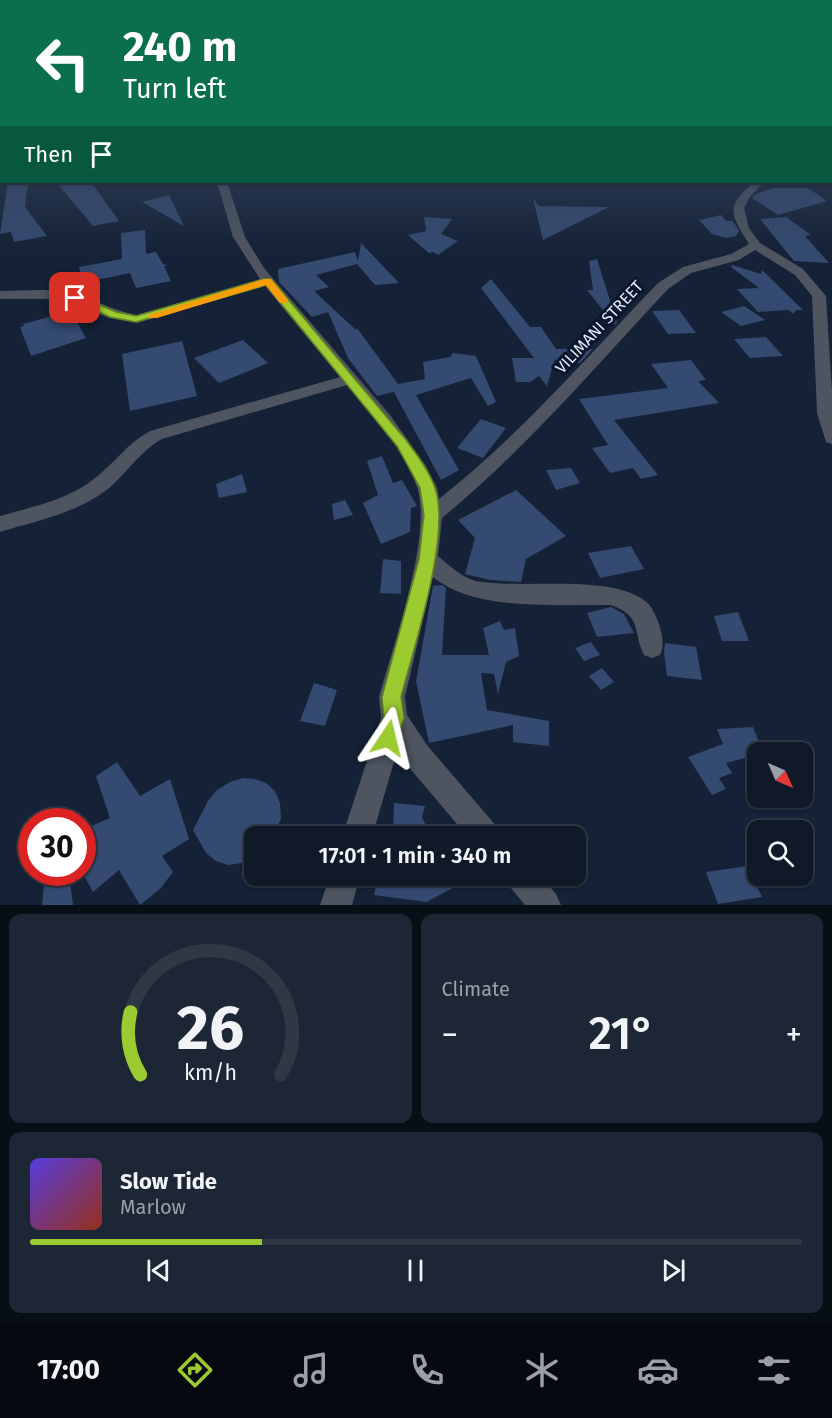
<!DOCTYPE html>
<html lang="en">
<head>
<meta charset="utf-8">
<style>
	body { margin:0; font-family:"Fira Sans",sans-serif; background:#1d2634; color:#f1f3f6; height:100vh; display:flex; flex-direction:column; font-size:22px; white-space:nowrap }
	* { box-sizing:border-box; margin:0 }
	p { font-size:20px; color:#9ba0a8 }
	.icon { flex:none; width:33px; height:33px; fill:none; stroke:currentColor; stroke-width:2; stroke-linecap:round; stroke-linejoin:round }
	.map { position:relative; height:905px; overflow:hidden }
	.sheet { display:flex; flex-direction:column; gap:9px; padding:9px; background:#080e16; flex:1 }
	.sheet>* { flex:none }
	.top-card { position:absolute; left:0px; top:0px; width:832px; height:183px; box-shadow:0 2px 4px #0004,0 0 0 2px #2f3845; background:#0b6e4f; color:#fff; overflow:hidden }
	.needle { width:39px; rotate:135deg }
	.buttons { position:absolute; left:747px; top:742px; display:grid; gap:12px }
	.buttons a { display:grid; place-items:center; width:66px; height:66px; border-radius:12px; background:#0f1928; box-shadow:0 2px 4px #0004,0 0 0 2px #2f3845; font-size:30px }
	.speed { position:absolute; left:18px; top:808px; display:flex; gap:12px; font-size:30px; font-weight:700; text-align:center }
	.speed>* { display:grid; place-content:center; width:78px; height:78px; border-radius:50%; background:#0f1928; box-shadow:0 2px 4px #0004,0 0 0 2px #2f3845; line-height:1 }
	.speed .limit { border:9px solid #d22; background:#fff; color:#111 }
	.pin { position:absolute; display:grid; place-items:center; width:51px; height:51px; color:#fff; margin:-26px; border-radius:12px; box-shadow:0 3px 9px #0006 }
	.me { position:absolute; width:66px; margin:-33px; rotate:10deg; stroke-linejoin:round; filter:drop-shadow(0 0 4px #0008) }
	.turn { display:flex; align-items:center; gap:21px; height:126px; padding:0 24px; font-size:27px }
	.turn .icon { width:78px; height:78px; stroke-width:2.5 }
	.turn b { display:block; font-size:42px; line-height:51px }
	.then { display:flex; align-items:center; height:57px; padding:0 24px; background:#0003; gap:12px; font-size:22px }
	.big { font-size:45px; font-weight:600; line-height:1.1 }
	.sheet .card { flex:1; display:flex; flex-direction:column; justify-content:center; gap:9px; min-width:0; padding:0 21px; border-radius:12px; background:#1d2634 }
	.sheet .dial { align-items:center; gap:0 }
	.dial svg { height:156px; overflow:visible; fill:none; stroke:#2f3845; stroke-width:7; stroke-linecap:round; text-anchor:middle }
	.dial text { fill:#f1f3f6; stroke:none }
	.song { display:flex; align-items:center; gap:18px }
	.cover { width:72px; height:72px; border-radius:9px; background:linear-gradient(135deg,hsl(250 70% 55%),hsl(10 70% 35%)) }
	.played { height:6px; border-radius:3px; background:linear-gradient(90deg,#9cca31 30%,#2f3845 30%) }
	.keys { display:flex; justify-content:space-around; direction:ltr }
	.heat { display:flex; justify-content:space-between; align-items:center; font-size:33px; direction:ltr }
	.sheet .tiles { flex:1; display:grid; gap:9px; grid-template-columns:1fr 1fr }
	.card:last-child { grid-column:span 2 }
	.trip { position:absolute; left:244px; top:826px; width:342px; height:60px; border-radius:12px; background:#0f1928; box-shadow:0 2px 4px #0004,0 0 0 2px #2f3845; font-weight:600; line-height:60px; text-align:center }
	.tab-bar { display:flex; height:96px; justify-content:space-around; align-items:center; background:#060a10; color:#9ba0a8 }
	.tab-bar .icon { width:42px; height:42px }
	.tab-bar .active { color:#9cca31 }
	.tab-bar b { font-size:27px; color:#f1f3f6 }
	.map>svg:first-child { display:block }
</style>
</head>
<body>
<div class="map">
<svg width="832" height="905" viewBox="0 0 832 905">
	<rect width="100%" height="100%" fill="#142136"/>
	<!-- building -->
	<g fill="#344a70">
		<path d="M8 182H28L25 207 47 236 14 242 11 232 0 234Z"/>
		<path d="M56 182H91L119 221 93 226Z"/>
		<path d="M773 188H808L827 201 778 215 752 198 756 194Z"/>
		<path d="M169 195 184 226 142 202Z"/>
		<path d="M533 198 539 206 609 207 543 240Z"/>
		<path d="M721 215 726 221H733L739 231 736 236 726 238 712 234 699 220Z"/>
		<path d="M424 217 452 219 441 234 458 241 438 255 433 252 429 253 408 235 426 231Z"/>
		<path d="M786 217 811 235 805 236 829 263 794 261 760 219Z"/>
		<path d="M145 230 146 254 156 252 163 264 168 266H164L171 281 136 288 130 273 82 283 79 267 122 259 121 233Z"/>
		<path d="M361 243 399 283 375 285 357 264 316 275 329 287 314 291 356 330 357 328 398 384 425 379 423 362 450 357 453 353 476 356 496 402 488 406 471 378 416 395 459 470 441 480 394 392 377 396 348 358 328 312 312 317 279 282 278 269 355 252 358 261Z"/>
		<path d="M597 259 617 323 615 325 587 290H593L589 261Z"/>
		<path d="M732 265 761 274 762 270 803 310H796L793 314 789 310 758 312 737 289 759 288 731 267Z"/>
		<path d="M491 279 530 327H541L556 349H593L580 363 558 364 555 359 547 386 539 376 530 382H516L512 358H534L481 288Z"/>
		<path d="M744 306 765 320 741 326 721 312Z"/>
		<path d="M679 310 696 333 668 334 652 311Z"/>
		<path d="M71 311 86 338 31 356 20 327 24 326 23 324Z"/>
		<path d="M766 337 783 356 750 358 734 339Z"/>
		<path d="M243 340 268 363 219 383 194 358Z"/>
		<path d="M182 341 197 396 130 411 122 354Z"/>
		<path d="M691 360 706 380 698 381 719 403 614 420 658 475 641 479 633 468 610 473 592 448 608 445 579 399 668 388 651 364Z"/>
		<path d="M481 419 506 428 483 458 457 448Z"/>
		<path d="M382 456 393 483 402 480 417 506 411 508 410 532 381 544 363 503 378 495 367 461Z"/>
		<path d="M571 468 580 483 556 490 546 470Z"/>
		<path d="M242 474 247 492 219 498 216 484Z"/>
		<path d="M516 490 566 536 526 559 521 582 490 580 465 574 475 538 458 520Z"/>
		<path d="M345 500 353 515 334 520 332 504Z"/>
		<path d="M631 546 644 569 600 578 588 553Z"/>
		<path d="M383 559 401 561V594L380 593Z"/>
		<path d="M442 585 446 588 442 655H489L483 628 500 621 504 630 515 628 519 656 506 662 498 694 494 674 481 673 487 710 549 721V746L513 742V725L429 743 416 681 433 586Z"/>
		<path d="M611 607 624 614 634 633 597 637 587 613Z"/>
		<path d="M738 612 749 641H722L714 616Z"/>
		<path d="M591 642 600 655 584 661 575 648Z"/>
		<path d="M665 643 696 647 702 680 667 676 664 652Z"/>
		<path d="M602 668 614 682 601 690 589 676Z"/>
		<path d="M314 683 337 690 325 726 300 721Z"/>
		<path d="M753 727 763 753 726 763 732 773 719 778 726 789 712 795 688 757 723 744 717 729Z"/>
		<path d="M117 762 140 796 170 779 189 839 162 856 173 872 160 889 140 905 119 870 93 892 82 872V830L110 818 96 776Z"/>
		<path d="M243 778 255 779 266 783 275 791 280 803 281 818 274 837H255V858L242 863 228 865 216 861 206 853 193 830 208 801 217 790 230 782Z"/>
		<path d="M394 803 425 806 422 817 428 830 393 834Z"/>
		<path d="M748 866 762 897 718 904 706 872Z"/>
		<path d="M63 873H69L73 905H42L44 883Z"/>
		<path d="M378 876H476L426 902 374 895Z"/>
	</g>
	<g fill="none" stroke-linecap="round" stroke-linejoin="round">
		<!-- minor -->
		<g fill="#4e5560" fill-rule="evenodd">
			<path d="M831 127H832L831 132Z"/>
			<path d="M217 182H227L245 237 264 268 390 415 426 466 437 488 439 499C519 436 587 357 658 283L683 267 731 254 749 244C731 214 724 208 754 182H764L749 198 744 208 749 228 760 243 803 269 826 296 832 392V444L826 442 817 413 812 296 795 275 755 250 739 260 691 273 668 289C595 367 525 450 442 518L438 556C450 566 461 577 476 581 522 590 609 573 645 601 652 606 656 616 659 624 662 635 665 645 660 655L652 658 644 655C632 630 643 617 611 605 558 604 475 612 433 577L405 697 407 715 427 745 497 827 502 837H468L407 765 398 748 372 837H342L381 718 379 697C393 646 433 534 417 487 404 449 372 415 347 385L162 439C140 451 127 473 108 489 77 513 36 521 0 532V516C32 507 67 500 94 479 114 464 127 443 150 431L340 377 265 286 137 323 109 318 72 302 54 299H0V291C25 291 55 287 79 295 99 302 116 311 137 315L260 279 233 237Z"/>
			<path d="M330 876H360L352 905H320Z"/>
			<path d="M506 876H541L556 894 561 905H525L510 887Z"/>
		</g>
	</g>
	<!-- sky -->
	<linearGradient id="sky" x2="0" y2="1"><stop stop-color="#0b121e"/><stop offset="0.5" stop-color="#34435d"/><stop offset="1" stop-color="#34435d" stop-opacity="0"/></linearGradient>
	<rect width="832" height="253" fill="url(#sky)"/>
	<!-- route -->
	<path fill="#9cca31" stroke="#658320" stroke-width="1.5" d="M264 279H271L406 440C417 455 429 471 435 488 451 536 414 646 401 697L404 718 395 745 388 748 381 745 378 738 384 718 382 697 419 559 424 515 420 488 397 446 266 285 136 322 110 317 70 298 79 296 116 312 136 316Z"/>
	<!-- slow -->
	<path fill="#f59e0b" d="M264 279H271L288 300 287 303H280L266 285 157 318H149L148 315Z"/>
	<g text-anchor="middle" dominant-baseline="central" stroke-width="6" stroke-linejoin="round" paint-order="stroke">
		<!-- street labels -->
		<g font-size="16" fill="#e6efff" stroke="#0b172c">
			<text transform="translate(599 327) rotate(-47)">VILIMANI STREET</text>
		</g>
	</g>
</svg>
<div class="buttons">
<a><svg class="needle" viewBox="-14 -14 28 28"><path d="M0-13l5 13h-10z" fill="#e53935"/><path d="M0 13l5-13h-10z" fill="#9ba0a8"/></svg></a>
<a><svg class="icon" aria-label="search" viewBox="0 0 24 24"><circle cx="10" cy="10" r="6"/><path d="M15 15l6 6"/></svg></a>
</div>
<div class="speed"><div class="limit">30</div></div>
<div class="pin" style="left:75px;top:298px;background:#d93025"><svg class="icon" aria-label="arrive" viewBox="0 0 24 24"><path d="M6 21V4h12l-3 4 3 4H6"/></svg></div>
<svg class="me" style="left:388px;top:738px" viewBox="-20 -20 40 40"><path d="M0-17L14 15 0 8-14 15z" fill="#9cca31" stroke="#fff" stroke-width="4"/></svg>
<div class="trip">17:01 · 1 min · 340 m</div>
<div class="top-card">
<div class="turn"><svg class="icon" aria-label="left" viewBox="0 0 24 24"><path d="M17 20v-9H6M10 6l-5 5 5 5"/></svg><div><b>240 m</b>Turn left</div></div>
<div class="then">Then<svg class="icon" aria-label="arrive" viewBox="0 0 24 24"><path d="M6 21V4h12l-3 4 3 4H6"/></svg></div>
</div>
</div>
<section class="sheet">
<div class="tiles">
<div class="card dial"><svg viewBox="0 0 100 80">
<path d="M14 69A42 42 0 1 1 86 69"/>
<path d="M14 69A42 42 0 0 1 9 37" stroke="#9cca31"/>
<text x="50" y="56" font-size="32" font-weight="700">26</text>
<text x="50" y="72" font-size="11">km/h</text>
</svg></div>
<div class="card"><p>Climate</p>
<div class="heat"><a>−</a><b class="big">21°</b><a>+</a></div>
</div>
<div class="card">
<div class="song"><i class="cover"></i><div><b>Slow Tide</b><p>Marlow</p></div></div>
<div class="played"></div>
<div class="keys"><svg class="icon" aria-label="previous" viewBox="0 0 24 24"><path d="M18 5L8 12l10 7zM5 5v14"/></svg><svg class="icon" aria-label="pause" viewBox="0 0 24 24"><path d="M8 5v14M16 5v14"/></svg><svg class="icon" aria-label="next" viewBox="0 0 24 24"><path d="M6 5l10 7-10 7zM19 5v14"/></svg></div>
</div>
</div>
</section>
<nav class="tab-bar">
<b>17:00</b>
<svg class="icon active" aria-label="directions" viewBox="0 0 24 24"><path d="M12 3l9 9-9 9-9-9zM9 14v-3h6M13 9l2 2-2 2"/></svg>
<svg class="icon" aria-label="music" viewBox="0 0 24 24"><path d="M9 18V5l10-2v13"/><circle cx="6" cy="18" r="3"/><circle cx="16" cy="16" r="3"/></svg>
<svg class="icon" aria-label="phone" viewBox="0 0 24 24"><path d="M5 4h4l2 5-3 2q2 4 5 5l2-3 5 2v4C11 20 4 13 5 4z"/></svg>
<svg class="icon" aria-label="climate" viewBox="0 0 24 24"><path d="M12 3v18M4 7l16 10M4 17L20 7"/></svg>
<svg class="icon" aria-label="car" viewBox="0 0 24 24"><path d="M5 17H2v-5l4-1 3-4h7l3 4 3 1v5h-3M9 17h6M6 11h13"/><circle cx="7" cy="17" r="2"/><circle cx="17" cy="17" r="2"/></svg>
<svg class="icon" aria-label="filters" viewBox="0 0 24 24"><path d="M4 7h16M4 17h16"/><circle cx="9" cy="7" r="2"/><circle cx="15" cy="17" r="2"/></svg>
</nav>
</body>
</html>
